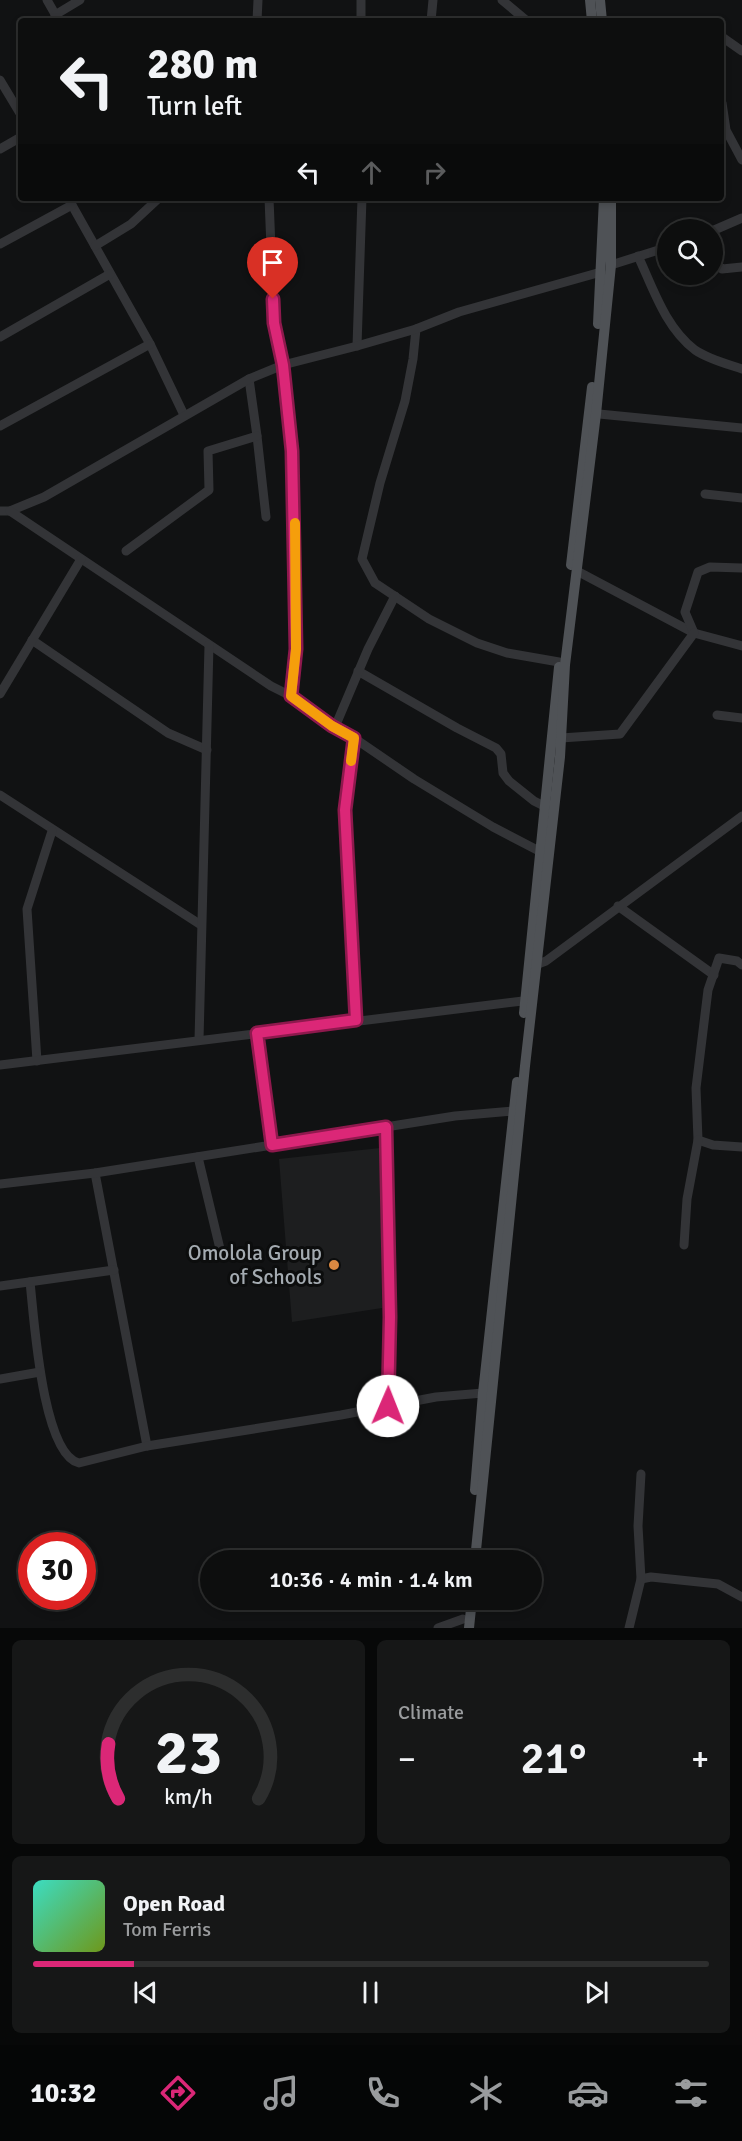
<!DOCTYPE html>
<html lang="en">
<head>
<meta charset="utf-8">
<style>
	body { margin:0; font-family:Signika,sans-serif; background:#161717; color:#f1f3f6; height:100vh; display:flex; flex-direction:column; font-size:22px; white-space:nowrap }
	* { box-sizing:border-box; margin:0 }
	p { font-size:20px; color:#9a9c9e }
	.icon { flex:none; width:33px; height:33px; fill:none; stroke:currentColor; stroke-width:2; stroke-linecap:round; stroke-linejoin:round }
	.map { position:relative; height:1628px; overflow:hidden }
	.details { display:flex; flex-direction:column; gap:12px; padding:12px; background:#070808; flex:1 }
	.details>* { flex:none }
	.top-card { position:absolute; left:18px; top:18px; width:706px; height:183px; border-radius:6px; box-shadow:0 3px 9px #0003,0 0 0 2px #2d2e2e; background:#0d0e0e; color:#f1f3f6; overflow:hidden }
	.fabs { position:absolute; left:657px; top:219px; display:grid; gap:12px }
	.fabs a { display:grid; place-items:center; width:66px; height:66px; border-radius:50%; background:#0d0e0e; box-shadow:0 3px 9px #0003,0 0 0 2px #2d2e2e; font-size:30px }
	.speed { position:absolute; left:18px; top:1532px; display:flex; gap:12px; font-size:30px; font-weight:700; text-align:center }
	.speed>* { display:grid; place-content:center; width:78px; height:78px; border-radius:50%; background:#0d0e0e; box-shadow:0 3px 9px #0003,0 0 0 2px #2d2e2e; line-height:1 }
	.speed .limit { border:9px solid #d22; background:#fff; color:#111 }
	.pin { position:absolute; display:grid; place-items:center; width:51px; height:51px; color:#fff; margin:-62px -26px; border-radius:50% 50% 50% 0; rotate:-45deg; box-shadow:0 0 6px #0007 }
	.pin .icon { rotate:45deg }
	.me { position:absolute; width:66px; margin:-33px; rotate:1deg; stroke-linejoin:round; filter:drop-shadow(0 0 4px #0008) }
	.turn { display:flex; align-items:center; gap:21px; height:126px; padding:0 30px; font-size:27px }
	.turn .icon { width:78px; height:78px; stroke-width:2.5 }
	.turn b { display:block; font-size:42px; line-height:51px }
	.lanes { display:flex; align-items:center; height:57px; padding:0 30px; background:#0003; justify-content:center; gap:30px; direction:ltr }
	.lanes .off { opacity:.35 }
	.big { font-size:45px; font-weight:600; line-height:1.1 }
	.details .widget { flex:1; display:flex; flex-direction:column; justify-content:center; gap:9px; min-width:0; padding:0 21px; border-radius:9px; background:#161717 }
	.details .dial { align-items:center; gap:0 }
	.dial svg { height:156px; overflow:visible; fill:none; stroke:#2d2e2e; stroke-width:7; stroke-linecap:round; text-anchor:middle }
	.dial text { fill:#f1f3f6; stroke:none }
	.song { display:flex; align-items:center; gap:18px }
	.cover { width:72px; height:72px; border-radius:9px; background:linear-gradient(135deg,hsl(170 70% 55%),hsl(80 70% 35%)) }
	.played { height:6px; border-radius:3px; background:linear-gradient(90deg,#db2777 15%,#2d2e2e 15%) }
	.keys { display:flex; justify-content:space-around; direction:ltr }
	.heat { display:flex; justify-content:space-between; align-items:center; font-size:33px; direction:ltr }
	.details .tiles { flex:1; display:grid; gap:12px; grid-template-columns:1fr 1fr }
	.widget:last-child { grid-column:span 2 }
	.trip { position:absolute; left:200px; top:1550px; width:342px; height:60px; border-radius:30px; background:#0d0e0e; box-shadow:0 3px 9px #0003,0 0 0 2px #2d2e2e; font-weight:600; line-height:60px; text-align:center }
	.tabs { display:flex; height:96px; justify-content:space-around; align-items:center; background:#050606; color:#9a9c9e }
	.tabs .icon { width:42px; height:42px }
	.tabs .on { color:#db2777 }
	.tabs b { font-size:27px; color:#f1f3f6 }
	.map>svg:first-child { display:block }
</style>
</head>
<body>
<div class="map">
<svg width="742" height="1628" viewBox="0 0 742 1628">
	<rect width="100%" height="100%" fill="#111213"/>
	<!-- built -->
	<path fill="#1d1e1f" d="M380 1148 382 1308 292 1322 279 1159Z"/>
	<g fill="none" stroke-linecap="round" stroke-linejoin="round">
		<!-- minor -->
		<g stroke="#333437" stroke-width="9">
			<path d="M47 0 59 21"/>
			<path d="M361 0V21"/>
			<path d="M502 0 527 21"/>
			<path d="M55 15 80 0"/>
			<path d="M257 21 258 0"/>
			<path d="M431 21 433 0"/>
			<path d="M722 37 742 51"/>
			<path d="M0 80 21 115"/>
			<path d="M722 103 726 130 742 160"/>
			<path d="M0 149 21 137"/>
			<path d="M68 198 150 344 184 415"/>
			<path d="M269 198 274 323 283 365 292 430 294 493 296 649 291 696"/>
			<path d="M712 231 742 218"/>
			<path d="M0 244 72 205"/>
			<path d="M95 246 131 224 159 198"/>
			<path d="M638 256C653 288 665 327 695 350 708 359 727 364 742 369"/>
			<path d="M712 259 722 269 742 267"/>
			<path d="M611 265 668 247"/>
			<path d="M416 329 413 359 405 401 380 483 362 559 375 583 429 619 477 643 507 653 559 662"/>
			<path d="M0 337 110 274"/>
			<path d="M357 346 362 198"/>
			<path d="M249 379 257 436 266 517"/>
			<path d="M589 413 742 428"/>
			<path d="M0 426 150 344"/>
			<path d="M705 494 742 498"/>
			<path d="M0 511H10L44 497 249 379 283 365 357 346 416 329 459 312 601 272"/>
			<path d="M10 511 271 686 291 696 332 726 354 738 414 779 493 827 541 852"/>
			<path d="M126 551 209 490 208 451 257 436"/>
			<path d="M577 571 694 633 742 646"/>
			<path d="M694 633 685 612 698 572 710 567 742 568"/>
			<path d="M32 640 168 733 207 750"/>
			<path d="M358 671 457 728 496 748 501 754 503 773 509 781 534 801 546 807"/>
			<path d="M0 694 81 559"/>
			<path d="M717 715 742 718"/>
			<path d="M335 727 368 649 395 596"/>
			<path d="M354 738 345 810 356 1020"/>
			<path d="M561 738 620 734 694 633"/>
			<path d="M0 795 201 925"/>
			<path d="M618 906 714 975"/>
			<path d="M538 964 546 961 742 816"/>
			<path d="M742 965 737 961 719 958 708 990 696 1088 698 1140 713 1145 742 1147"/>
			<path d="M257 1033 272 1145"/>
			<path d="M199 1040 209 645"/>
			<path d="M37 1061 27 909 52 831"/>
			<path d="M0 1065 531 1000"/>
			<path d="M386 1127 390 1317 388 1406"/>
			<path d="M198 1157 221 1253"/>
			<path d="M95 1173 147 1446"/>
			<path d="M0 1184 95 1173 455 1116 513 1111"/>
			<path d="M684 1245 687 1199 698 1140"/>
			<path d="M30 1282C34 1317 42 1454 79 1463L147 1446 341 1415 436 1397 483 1393"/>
			<path d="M0 1286 114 1270"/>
			<path d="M0 1379 40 1372"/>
			<path d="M641 1579 651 1577 718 1584 742 1597"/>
			<path d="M438 1628 463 1619"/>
			<path d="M629 1628 641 1579 638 1526 641 1474"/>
		</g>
		<!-- major -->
		<g stroke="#4f5256" stroke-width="10">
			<path d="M590 0 592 21"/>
			<path d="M600 0 602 21"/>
			<path d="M598 324 604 198"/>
			<path d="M571 565 592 387"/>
			<path d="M524 1013 559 667"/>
			<path d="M475 1490 483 1393 517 1082"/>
			<path d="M475 1560 525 1066 560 757 565 665 596 414 611 265V198"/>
			<path d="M469 1628 472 1599"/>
		</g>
	</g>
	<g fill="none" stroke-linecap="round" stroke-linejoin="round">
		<defs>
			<path id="route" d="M273 299 274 323 283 365 292 451 296 649 291 696 332 726 354 738 345 810 356 1020 257 1033 272 1145 386 1127 390 1317 388 1406"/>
		</defs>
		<!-- route casing -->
		<use href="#route" stroke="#8e194d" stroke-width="15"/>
		<!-- route -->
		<use href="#route" stroke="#db2777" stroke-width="10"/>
		<!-- slow -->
		<path stroke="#f59e0b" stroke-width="10" d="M295 523 296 649 291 696 332 726 354 738 351 761"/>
	</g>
	<!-- markers -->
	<circle fill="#da8841" stroke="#0c0d0d" stroke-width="2" cx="334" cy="1265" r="6"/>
	<g text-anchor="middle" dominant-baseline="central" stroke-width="6" stroke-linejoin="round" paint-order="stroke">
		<!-- poi labels -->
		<g font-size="21" fill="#a4abb1" stroke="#0c0d0d" text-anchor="end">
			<text x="322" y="1253">Omolola Group<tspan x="322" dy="24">of Schools</tspan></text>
		</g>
	</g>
</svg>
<div class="fabs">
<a><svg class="icon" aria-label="search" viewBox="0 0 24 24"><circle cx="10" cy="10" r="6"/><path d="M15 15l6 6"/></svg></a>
</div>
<div class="speed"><div class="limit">30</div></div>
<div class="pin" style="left:273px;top:299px;background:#d93025"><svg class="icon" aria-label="arrive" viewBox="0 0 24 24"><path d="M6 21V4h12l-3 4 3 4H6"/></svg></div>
<svg class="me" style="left:388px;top:1406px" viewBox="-20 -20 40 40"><circle r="19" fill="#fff"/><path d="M0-13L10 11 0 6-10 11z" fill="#db2777"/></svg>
<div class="trip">10:36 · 4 min · 1.4 km</div>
<div class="top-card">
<div class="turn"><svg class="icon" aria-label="left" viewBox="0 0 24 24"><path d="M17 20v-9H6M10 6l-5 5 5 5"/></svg><div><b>280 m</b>Turn left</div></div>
<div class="lanes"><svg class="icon" aria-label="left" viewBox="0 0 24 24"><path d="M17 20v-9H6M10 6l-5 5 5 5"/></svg><svg class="icon off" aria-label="ahead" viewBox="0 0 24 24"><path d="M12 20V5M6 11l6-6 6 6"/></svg><svg class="icon off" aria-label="right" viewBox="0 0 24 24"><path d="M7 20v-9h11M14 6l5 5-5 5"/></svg></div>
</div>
</div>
<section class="details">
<div class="tiles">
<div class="widget dial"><svg viewBox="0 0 100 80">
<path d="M14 69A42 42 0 1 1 86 69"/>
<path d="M14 69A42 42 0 0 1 9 41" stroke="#db2777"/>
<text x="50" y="56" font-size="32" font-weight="700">23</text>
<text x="50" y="72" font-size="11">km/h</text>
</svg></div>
<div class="widget"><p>Climate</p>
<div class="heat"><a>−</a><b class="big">21°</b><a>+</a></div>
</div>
<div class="widget">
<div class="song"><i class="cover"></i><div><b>Open Road</b><p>Tom Ferris</p></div></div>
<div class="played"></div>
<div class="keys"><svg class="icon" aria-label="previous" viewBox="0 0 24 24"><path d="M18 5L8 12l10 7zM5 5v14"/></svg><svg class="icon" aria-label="pause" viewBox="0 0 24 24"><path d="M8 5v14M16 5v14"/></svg><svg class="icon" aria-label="next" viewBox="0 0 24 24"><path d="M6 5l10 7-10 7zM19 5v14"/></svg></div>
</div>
</div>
</section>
<nav class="tabs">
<b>10:32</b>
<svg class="icon on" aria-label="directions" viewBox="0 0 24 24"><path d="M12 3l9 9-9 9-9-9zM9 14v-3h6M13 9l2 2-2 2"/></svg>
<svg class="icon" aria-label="music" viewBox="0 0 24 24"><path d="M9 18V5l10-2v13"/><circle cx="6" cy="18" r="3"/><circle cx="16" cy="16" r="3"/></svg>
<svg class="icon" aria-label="phone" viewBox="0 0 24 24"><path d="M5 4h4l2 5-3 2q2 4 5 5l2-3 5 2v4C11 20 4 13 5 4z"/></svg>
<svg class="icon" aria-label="climate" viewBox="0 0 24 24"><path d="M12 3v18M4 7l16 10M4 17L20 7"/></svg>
<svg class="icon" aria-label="car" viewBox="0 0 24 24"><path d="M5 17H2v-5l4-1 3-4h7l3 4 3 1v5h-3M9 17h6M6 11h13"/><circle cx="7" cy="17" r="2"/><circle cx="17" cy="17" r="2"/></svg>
<svg class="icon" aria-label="filters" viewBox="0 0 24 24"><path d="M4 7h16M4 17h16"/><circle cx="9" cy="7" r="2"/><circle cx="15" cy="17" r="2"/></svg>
</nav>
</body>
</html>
